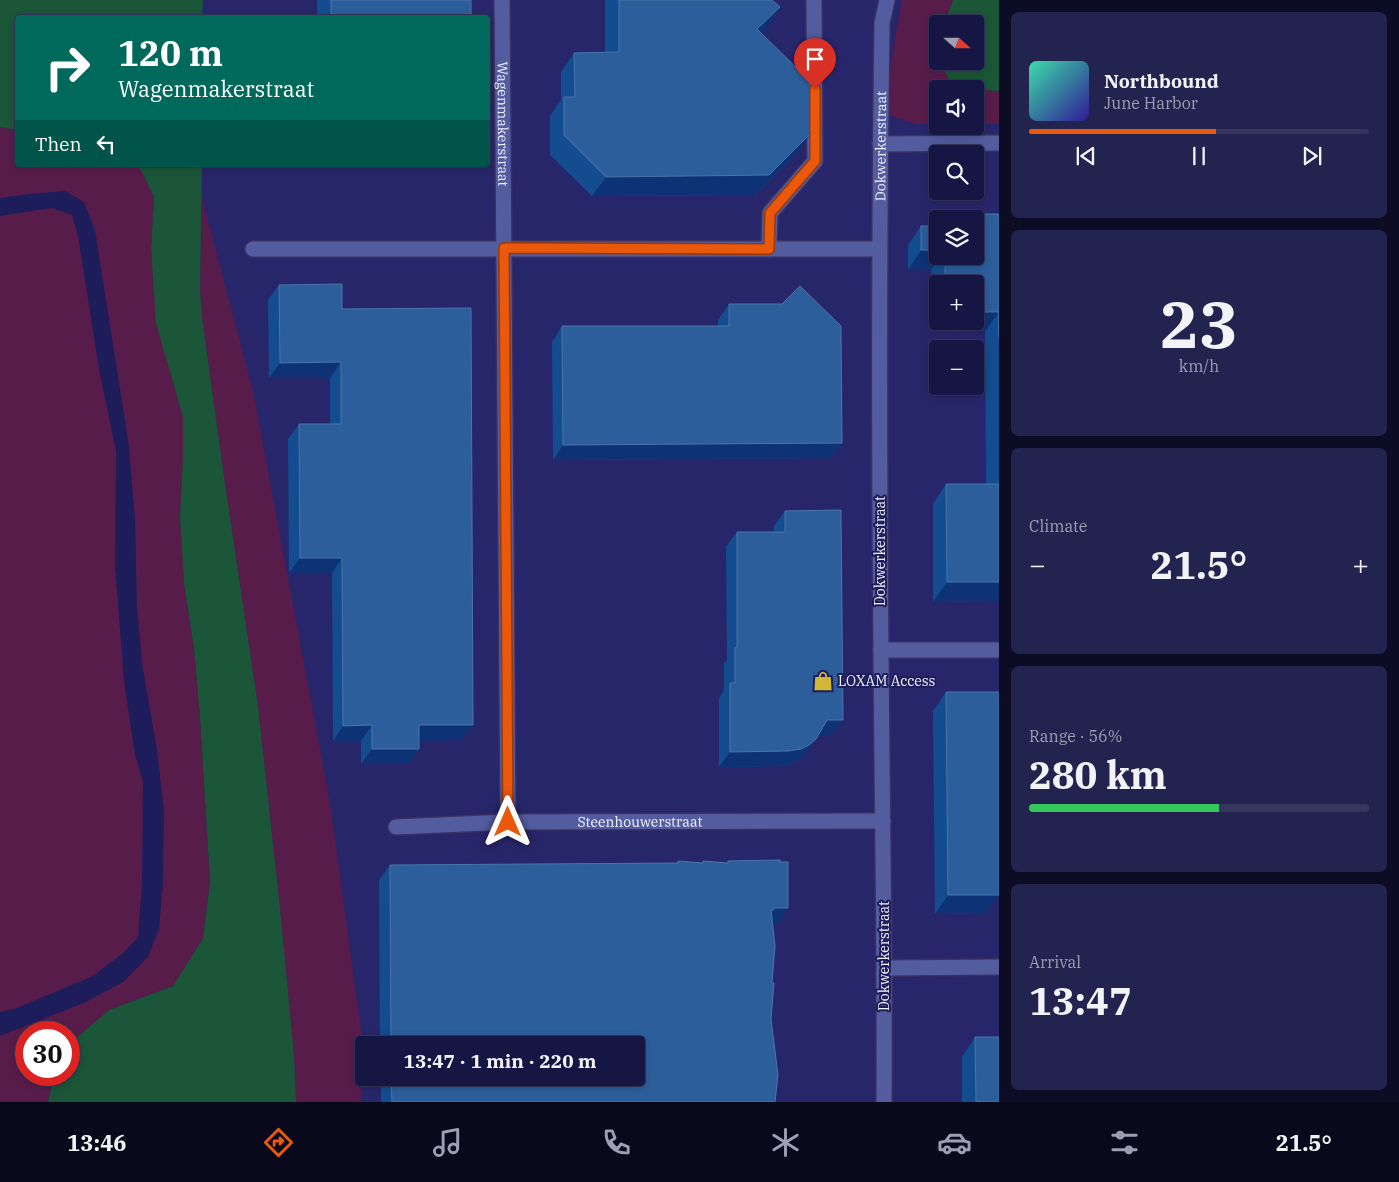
<!DOCTYPE html>
<html lang="en">
<head>
<meta charset="utf-8">
<style>
	body { margin:0; font-family:"IBM Plex Serif",serif; background:#23234f; color:#f1f3f6; height:100vh; display:flex; flex-direction:column; font-size:19px; white-space:nowrap }
	* { box-sizing:border-box; margin:0 }
	p { font-size:16px; color:#9e9fb2 }
	.icon { flex:none; width:28px; height:28px; fill:none; stroke:currentColor; stroke-width:2; stroke-linecap:round; stroke-linejoin:round }
	.map { position:relative; flex:1; overflow:hidden }
	.details { display:flex; flex-direction:column; gap:12px; padding:12px; background:#0c0c25; width:400px }
	.details>* { flex:none }
	.guide { position:absolute; left:15px; top:15px; width:475px; height:152px; border-radius:5px; box-shadow:0 2px 8px #0003,0 0 0 1px #35355d; background:#00695c; color:#fff; overflow:hidden }
	.needle { width:32px; rotate:111deg }
	.controls { position:absolute; left:929px; top:15px; display:grid; gap:10px }
	.controls a { display:grid; place-items:center; width:55px; height:55px; border-radius:5px; background:#161644; box-shadow:0 2px 8px #0003,0 0 0 1px #35355d; font-size:25px }
	.speed { position:absolute; left:15px; top:1021px; display:flex; gap:10px; font-size:25px; font-weight:700; text-align:center }
	.speed>* { display:grid; place-content:center; width:65px; height:65px; border-radius:50%; background:#161644; box-shadow:0 2px 8px #0003,0 0 0 1px #35355d; line-height:1 }
	.speed .limit { border:8px solid #d22; background:#fff; color:#111 }
	.pin { position:absolute; display:grid; place-items:center; width:42px; height:42px; color:#fff; margin:-51px -21px; border-radius:50% 50% 50% 0; rotate:-45deg; box-shadow:0 0 5px #0007 }
	.pin .icon { rotate:45deg }
	.me { position:absolute; width:55px; margin:-28px; rotate:0deg; stroke-linejoin:round; filter:drop-shadow(0 0 4px #0008) }
	.turn { display:flex; align-items:center; gap:18px; height:105px; padding:0 20px; font-size:22px }
	.turn .icon { width:65px; height:65px; stroke-width:2.5 }
	.turn b { display:block; font-size:35px; line-height:42px }
	.then { display:flex; align-items:center; height:48px; padding:0 20px; background:#0003; gap:10px; font-size:19px }
	.big { font-size:38px; font-weight:800; line-height:1.1 }
	.details .card { flex:1; display:flex; flex-direction:column; justify-content:center; gap:8px; min-width:0; padding:0 18px; border-radius:8px; background:#23234f }
	.details .dial { align-items:center; gap:0 }
	.dial b { font-size:65px; line-height:1 }
	.song { display:flex; align-items:center; gap:15px }
	.cover { width:60px; height:60px; border-radius:8px; background:linear-gradient(135deg,hsl(160 70% 55%),hsl(250 70% 35%)) }
	.played { height:5px; border-radius:2px; background:linear-gradient(90deg,#ea580c 55%,#35355d 55%) }
	.keys { display:flex; justify-content:space-around; direction:ltr }
	.heat { display:flex; justify-content:space-between; align-items:center; font-size:28px; direction:ltr }
	.charge { height:8px; border-radius:4px; background:linear-gradient(90deg,#34c759 56%,#35355d 0) }
	.trip { position:absolute; left:355px; top:1036px; width:290px; height:50px; border-radius:5px; background:#161644; box-shadow:0 2px 8px #0003,0 0 0 1px #35355d; font-weight:800; line-height:50px; text-align:center }
	.tabs { display:flex; height:80px; justify-content:space-around; align-items:center; background:#09091b; color:#9e9fb2 }
	.tabs .icon { width:35px; height:35px }
	.tabs .current { color:#ea580c }
	.tabs b { font-size:22px; color:#f1f3f6 }
	main { display:flex; flex:1; min-height:0 }
	.map>svg:first-child { display:block }
</style>
</head>
<body>
<main>
<div class="map">
<svg width="999" height="1102" viewBox="0 0 999 1102">
	<rect width="100%" height="100%" fill="#1e1d5b"/>
	<!-- built -->
	<path fill="#27266a" fill-rule="evenodd" d="M183 0H999V1102H194L220 657 193 165H488V18L184 17ZM938 24H975V61H938ZM938 89H975V126H938ZM938 154H975V191H938ZM938 219H975V256H938ZM938 284H975V321H938ZM938 349H975V386H938ZM364 1045H636V1078H364Z"/>
	<!-- green -->
	<g fill="#581c4b">
		<path d="M902 0H953L944 24H938V61H940L948 78 968 89H938L937 124H916L889 115 890 69Z"/>
		<path d="M975 89 999 91V124H975Z"/>
		<path d="M0 127 17 130 18 165H135L141 169 154 197 151 248 157 323 183 417V455L180 517 184 584 194 649 200 718 210 882 203 938 173 986 109 1010 76 1038 69 1048V1032H26V1075H54L48 1102H0V1036L86 1002 123 982 148 957 159 929 163 883 164 811 157 750 142 663 137 605 135 518 129 446 95 230 84 202 65 191 29 194 0 198Z"/>
		<path d="M202 198 253 391 330 803 363 1046 361 1102H296L294 1055 280 908 258 706 224 477 202 317 200 290Z"/>
		<path d="M52 208 72 215 78 236 99 369 116 452 115 566 124 681 135 755 143 782 142 885 138 937 123 953 93 976 17 1008 0 1012V216Z"/>
	</g>
	<!-- water -->
	<g fill="#1b5638">
		<path d="M0 0H203L202 17 18 18 17 130 0 127Z"/>
		<path d="M953 0H999V91L968 89 948 78 940 61H975V24H944Z"/>
		<path d="M135 165H202L200 290 202 317 224 477 258 706 280 908 294 1055 296 1102H48L54 1075H69V1048L76 1038 109 1010 173 986 203 938 210 882 200 718 194 649 184 584 180 517 183 455V417L156 323 151 248 154 197 141 170Z"/>
	</g>
	<g fill="none" stroke-linecap="round" stroke-linejoin="round">
		<defs>
			<path id="lane" d="M769 249 770 213 815 161 814 0"/>
			<g id="street">
				<path id="s1" d="M502 0 508 822"/>
				<path d="M880 144 999 143"/>
				<path d="M253 249H879"/>
				<path d="M881 650H999"/>
				<path id="s2" d="M396 827 508 822 883 821"/>
				<path d="M885 968 999 967"/>
				<path id="s3" d="M884 1102C885 952 882 802 881 652 879 442 879 233 882 23L887 0"/>
			</g>
		</defs>
		<!-- lane casing -->
		<use href="#lane" stroke="#393063" stroke-width="18"/>
		<!-- street casing -->
		<use href="#street" stroke="#393063" stroke-width="18"/>
		<!-- lane -->
		<use href="#lane" stroke="#545ca0" stroke-width="15"/>
		<!-- street -->
		<use href="#street" stroke="#545ca0" stroke-width="15"/>
	</g>
	<!-- wall -->
	<g fill="#144c90" fill-rule="evenodd">
		<rect x="317" y="0" width="154" height="18"/>
		<path d="M605 0H772L767 27 761 32 797 153 755 195 592 196 550 155V116L561 100V72L574 53 605 52Z"/>
		<path d="M944 214H999V599L997 601 933 602V504L946 484H986L985 331 931 332V270H908V245L921 226H936L938 223V256H975V219H941ZM938 284H975V321H938Z"/>
		<path d="M279 285 342 309 462 740H419V749L408 764H361V741H333L332 573H289L288 439 299 424H330V378H269L268 300Z"/>
		<path d="M729 304 842 443 831 458 553 460 552 342 562 326H718V320Z"/>
		<path d="M785 511 832 735H818L805 755 798 760 790 764 778 766 719 767V698L724 690V663L727 660 726 547 737 532H774V526Z"/>
		<path d="M946 692 986 913 935 914 933 711Z"/>
		<path d="M678 861 702 863 703 861 727 863 728 861 788 908 778 923H773L771 1019 775 1102H381V1078H636V1045H380L379 880 390 865 677 863Z"/>
		<path d="M975 1037 999 1102H962V1057Z"/>
	</g>
	<!-- shaded-wall -->
	<g fill="#0e3276">
		<path d="M780 7 767 27 743 48 757 29Z"/>
		<path d="M810 134 797 153 755 195 592 196 606 177Z"/>
		<path d="M921 250H938V256H940L931 270H908Z"/>
		<path d="M975 312H999L985 331 931 332 939 321H975Z"/>
		<path d="M341 362 330 378H269L280 363Z"/>
		<path d="M842 443 831 458 553 460 563 445Z"/>
		<path d="M300 558H342L332 573H289Z"/>
		<path d="M947 582H999V599L997 601 933 602Z"/>
		<path d="M827 720H843L832 735H816Z"/>
		<path d="M372 725 361 741H333L343 726Z"/>
		<path d="M419 725H473L462 740 409 741Z"/>
		<path d="M816 739 805 755 798 760 790 764 778 766 719 767 730 752Z"/>
		<path d="M372 749H419L408 764H361Z"/>
		<path d="M948 895H999L986 913 935 914Z"/>
		<path d="M773 908H788L778 923H765L771 910Z"/>
	</g>
	<!-- building -->
	<g fill="#2c5e9b" stroke="#4a75aa">
		<rect x="331" y="0" width="140" height="18"/>
		<path d="M619 0H772L780 7 757 29 810 81V134L769 175 606 177 564 135V97H575L574 53 619 52Z"/>
		<path d="M944 214H999V338V312H975V284H945V256H975V219H944Z"/>
		<rect x="921" y="226" width="17" height="24"/>
		<path d="M342 284V309L471 308 473 725H419V749H372V725L343 726 342 558H300L299 424H341V362L280 363 279 285Z"/>
		<path d="M800 286 841 326 842 443 563 445 562 326H729V304H782Z"/>
		<path d="M946 484H999V582H947Z"/>
		<path d="M841 510 843 720H827L816 739 809 745 801 749 788 751 730 752V683H735V648L737 647V532H785V511Z"/>
		<path d="M946 692H999V895H948Z"/>
		<path d="M780 860V862H788V908H773L774 910H771L775 946 772 983H774L771 1019 778 1075 775 1102H392L391 1078H636V1045H391L390 865 678 863V861L703 863V861L728 863V861Z"/>
		<path d="M975 1037H999V1102H976Z"/>
	</g>
	<g fill="none" stroke-linecap="round" stroke-linejoin="round">
		<defs>
			<path id="route" d="M508 822 504 248 769 249 770 213 815 161V89"/>
		</defs>
		<!-- route casing -->
		<use href="#route" stroke="#983908" stroke-width="12"/>
		<!-- route -->
		<use href="#route" stroke="#ea580c" stroke-width="9"/>
	</g>
	<!-- icons -->
	<defs>
		<symbol id="shop-bare" viewBox="-9 -9 18 18"><path d="M-5-2.5h2.3a2.7 3.5 0 0 1 5.4 0H5L5.5 6h-11ZM-1.5-2.5h3a1.5 2.3 0 0 0-3 0Z" fill="#d1b736" stroke="#1e1d5b" stroke-width="2.5" paint-order="stroke"/></symbol>
	</defs>
	<g fill-rule="evenodd">
		<use href="#shop-bare" x="809" y="667" width="28" height="28"/>
	</g>
	<g text-anchor="middle" dominant-baseline="central" stroke-width="4" stroke-linejoin="round" paint-order="stroke">
		<!-- street labels -->
		<g font-size="14" fill="#eff1f8" stroke="#1e1d5b">
			<text stroke="none"><textPath href="#s1" startOffset="124">Wagenmakerstraat</textPath></text>
			<text stroke="none"><textPath href="#s3" startOffset="956">Dokwerkerstraat</textPath></text>
			<text transform="translate(880 551) rotate(-90)">Dokwerkerstraat</text>
			<text stroke="none"><textPath href="#s2" startOffset="244">Steenhouwerstraat</textPath></text>
			<text transform="translate(884 956) rotate(-90)">Dokwerkerstraat</text>
		</g>
		<!-- poi labels -->
		<g font-size="14" fill="#eff1f8" stroke="#1e1d5b" text-anchor="start">
			<text x="838" y="681">LOXAM Access</text>
		</g>
	</g>
</svg>
<div class="controls">
<a><svg class="needle" viewBox="-14 -14 28 28"><path d="M0-13l5 13h-10z" fill="#e53935"/><path d="M0 13l5-13h-10z" fill="#9e9fb2"/></svg></a>
<a><svg class="icon" aria-label="sound" viewBox="0 0 24 24"><path d="M4 9h4l5-4v14l-5-4H4zM17 9q2 3 0 6"/></svg></a>
<a><svg class="icon" aria-label="search" viewBox="0 0 24 24"><circle cx="10" cy="10" r="6"/><path d="M15 15l6 6"/></svg></a>
<a><svg class="icon" aria-label="layers" viewBox="0 0 24 24"><path d="M12 4l9 5-9 5-9-5zM3 14l9 5 9-5"/></svg></a>
<a>+</a>
<a>−</a>
</div>
<div class="speed"><div class="limit">30</div></div>
<div class="pin" style="left:815px;top:89px;background:#d93025"><svg class="icon" aria-label="arrive" viewBox="0 0 24 24"><path d="M6 21V4h12l-3 4 3 4H6"/></svg></div>
<svg class="me" style="left:508px;top:822px" viewBox="-20 -20 40 40"><path d="M0-17L14 15 0 8-14 15z" fill="#ea580c" stroke="#fff" stroke-width="4"/></svg>
<div class="trip">13:47 · 1 min · 220 m</div>
<div class="guide">
<div class="turn"><svg class="icon" aria-label="right" viewBox="0 0 24 24"><path d="M7 20v-9h11M14 6l5 5-5 5"/></svg><div><b>120 m</b>Wagenmakerstraat</div></div>
<div class="then">Then<svg class="icon" aria-label="left" viewBox="0 0 24 24"><path d="M17 20v-9H6M10 6l-5 5 5 5"/></svg></div>
</div>
</div>
<section class="details">
<div class="card">
<div class="song"><i class="cover"></i><div><b>Northbound</b><p>June Harbor</p></div></div>
<div class="played"></div>
<div class="keys"><svg class="icon" aria-label="previous" viewBox="0 0 24 24"><path d="M18 5L8 12l10 7zM5 5v14"/></svg><svg class="icon" aria-label="pause" viewBox="0 0 24 24"><path d="M8 5v14M16 5v14"/></svg><svg class="icon" aria-label="next" viewBox="0 0 24 24"><path d="M6 5l10 7-10 7zM19 5v14"/></svg></div>
</div>
<div class="card dial"><b>23</b><p>km/h</p></div>
<div class="card"><p>Climate</p>
<div class="heat"><a>−</a><b class="big">21.5°</b><a>+</a></div>
</div>
<div class="card"><p>Range · 56%</p><b class="big">280 km</b><div class="charge"></div></div>
<div class="card"><p>Arrival</p><b class="big">13:47</b></div>
</section>
</main>
<nav class="tabs">
<b>13:46</b>
<svg class="icon current" aria-label="directions" viewBox="0 0 24 24"><path d="M12 3l9 9-9 9-9-9zM9 14v-3h6M13 9l2 2-2 2"/></svg>
<svg class="icon" aria-label="music" viewBox="0 0 24 24"><path d="M9 18V5l10-2v13"/><circle cx="6" cy="18" r="3"/><circle cx="16" cy="16" r="3"/></svg>
<svg class="icon" aria-label="phone" viewBox="0 0 24 24"><path d="M5 4h4l2 5-3 2q2 4 5 5l2-3 5 2v4C11 20 4 13 5 4z"/></svg>
<svg class="icon" aria-label="climate" viewBox="0 0 24 24"><path d="M12 3v18M4 7l16 10M4 17L20 7"/></svg>
<svg class="icon" aria-label="car" viewBox="0 0 24 24"><path d="M5 17H2v-5l4-1 3-4h7l3 4 3 1v5h-3M9 17h6M6 11h13"/><circle cx="7" cy="17" r="2"/><circle cx="17" cy="17" r="2"/></svg>
<svg class="icon" aria-label="filters" viewBox="0 0 24 24"><path d="M4 7h16M4 17h16"/><circle cx="9" cy="7" r="2"/><circle cx="15" cy="17" r="2"/></svg>
<b>21.5°</b>
</nav>
</body>
</html>
